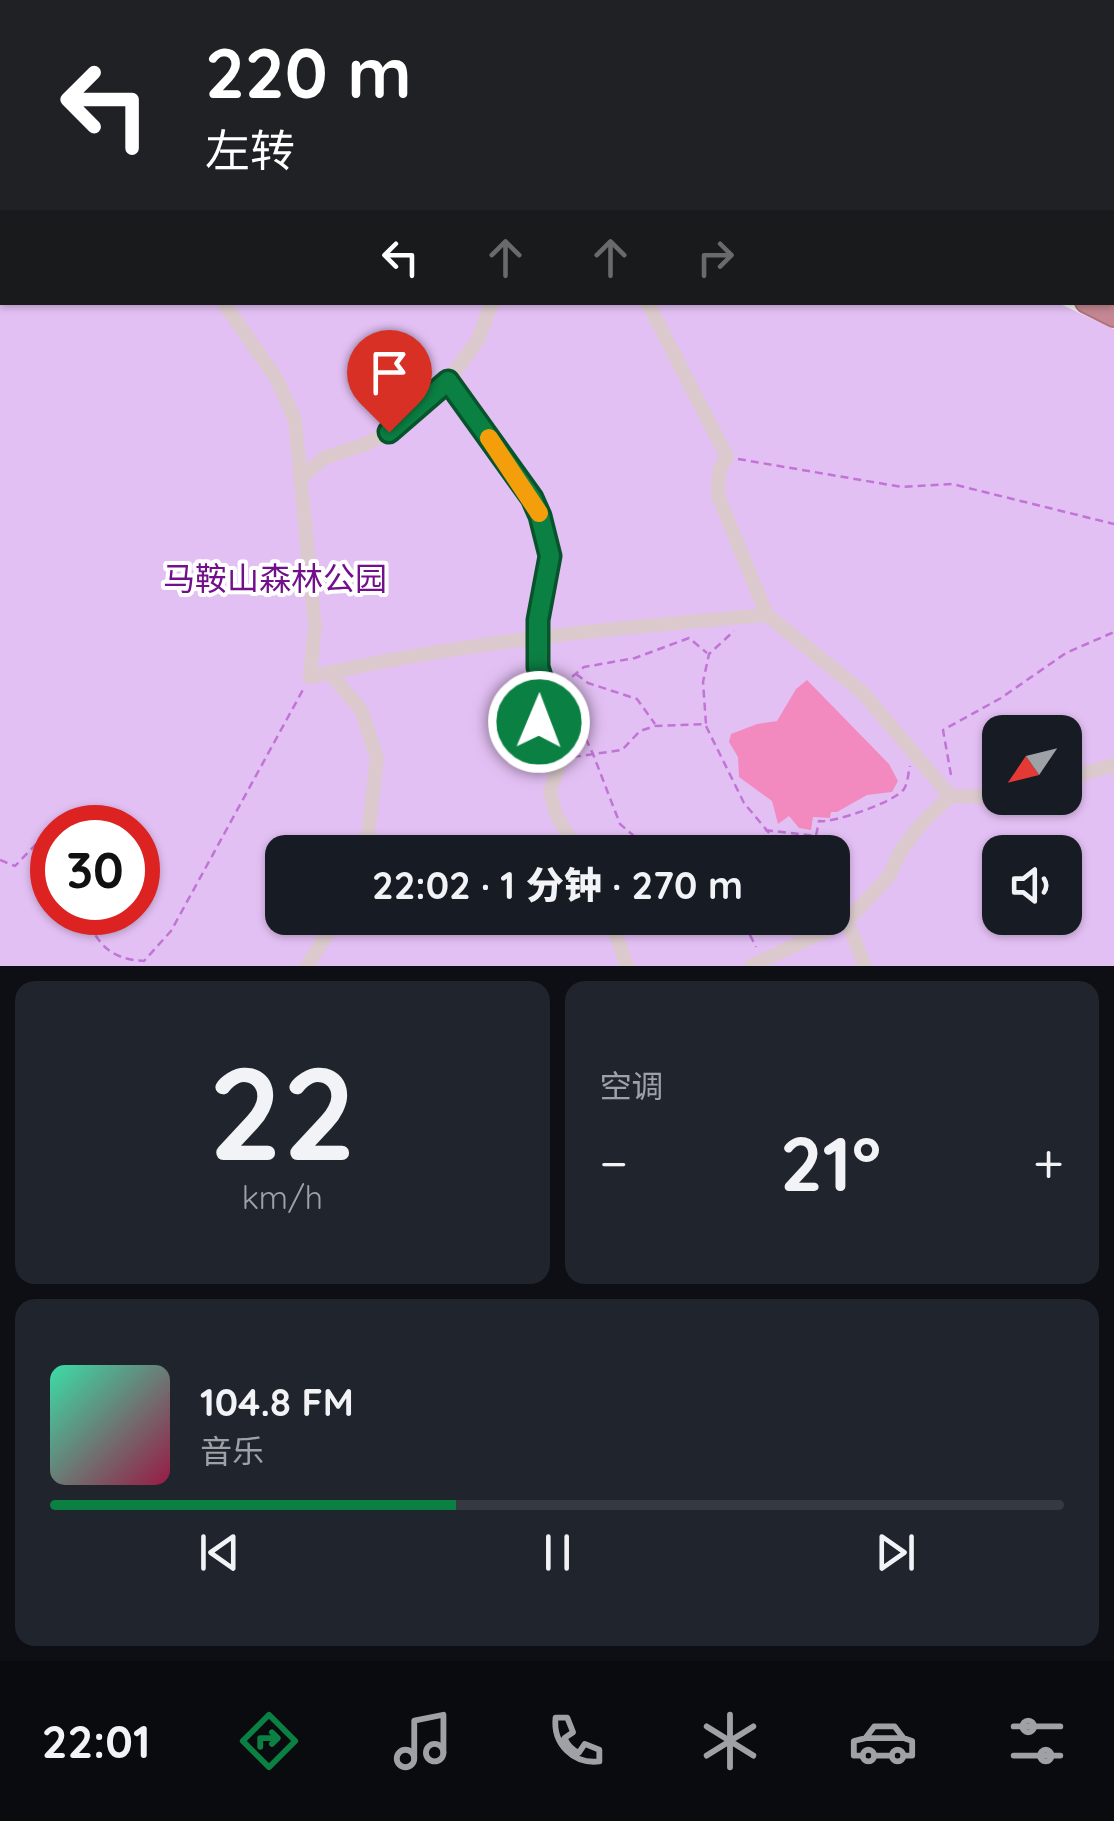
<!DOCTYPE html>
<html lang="zh">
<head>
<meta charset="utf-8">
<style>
	body { margin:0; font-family:Quicksand,"Noto Sans SC",sans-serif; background:#20242c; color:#f1f3f6; height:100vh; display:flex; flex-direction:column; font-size:38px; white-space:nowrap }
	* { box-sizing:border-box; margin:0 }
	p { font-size:32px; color:#9ea1a6 }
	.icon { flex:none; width:55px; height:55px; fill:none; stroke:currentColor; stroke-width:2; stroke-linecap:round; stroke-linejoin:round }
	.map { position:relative; height:966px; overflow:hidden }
	.drawer { display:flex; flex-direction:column; gap:15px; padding:15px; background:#0d0f14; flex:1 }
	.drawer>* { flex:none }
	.guide { position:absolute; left:0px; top:0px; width:1115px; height:305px; box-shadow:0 2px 8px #0004; background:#202124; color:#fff; overflow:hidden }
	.needle { width:65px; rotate:235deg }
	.controls { position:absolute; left:982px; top:715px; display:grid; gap:20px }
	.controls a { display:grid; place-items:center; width:100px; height:100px; border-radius:20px; background:#171b24; box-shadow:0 2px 8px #0004; font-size:50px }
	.speed { position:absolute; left:30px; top:805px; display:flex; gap:20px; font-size:50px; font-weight:700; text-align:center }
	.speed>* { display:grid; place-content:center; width:130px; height:130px; border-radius:50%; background:#171b24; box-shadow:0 2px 8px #0004; line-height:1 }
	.speed .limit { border:15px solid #d22; background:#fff; color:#111 }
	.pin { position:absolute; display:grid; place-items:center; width:85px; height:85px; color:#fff; margin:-102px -42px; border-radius:50% 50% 50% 0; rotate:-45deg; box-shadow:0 0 10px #0007 }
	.pin .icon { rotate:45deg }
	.me { position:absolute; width:110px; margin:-55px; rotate:1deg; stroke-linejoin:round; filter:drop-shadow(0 0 8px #0008) }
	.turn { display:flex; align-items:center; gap:35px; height:210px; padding:0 40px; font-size:45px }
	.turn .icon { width:130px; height:130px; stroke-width:2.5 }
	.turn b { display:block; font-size:70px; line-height:85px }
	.lanes { display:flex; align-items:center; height:95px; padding:0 40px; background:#0003; justify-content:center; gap:50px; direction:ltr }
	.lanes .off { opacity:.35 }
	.big { font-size:75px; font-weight:800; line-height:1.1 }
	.drawer .card { flex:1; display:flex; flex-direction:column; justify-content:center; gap:15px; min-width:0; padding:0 35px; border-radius:20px; background:#20242c }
	.drawer .dial { align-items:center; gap:0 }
	.dial b { font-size:130px; line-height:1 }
	.song { display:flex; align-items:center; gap:30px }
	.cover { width:120px; height:120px; border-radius:15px; background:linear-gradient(135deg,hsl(160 70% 55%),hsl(340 70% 35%)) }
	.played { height:10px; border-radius:5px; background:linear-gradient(90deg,#0b8043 40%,#363941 40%) }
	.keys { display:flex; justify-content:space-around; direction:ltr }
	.heat { display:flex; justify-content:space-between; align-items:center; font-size:55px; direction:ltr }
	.drawer .tiles { flex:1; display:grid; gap:15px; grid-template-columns:1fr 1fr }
	.card:last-child { grid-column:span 2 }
	.trip { position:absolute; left:265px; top:835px; width:585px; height:100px; border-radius:20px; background:#171b24; box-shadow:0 2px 8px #0004; font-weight:800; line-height:100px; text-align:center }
	.tab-bar { display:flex; height:160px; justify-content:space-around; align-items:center; background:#090b0e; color:#9ea1a6 }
	.tab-bar .icon { width:70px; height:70px }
	.tab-bar .on { color:#0b8043 }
	.tab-bar b { font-size:45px; color:#f1f3f6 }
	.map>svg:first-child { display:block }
</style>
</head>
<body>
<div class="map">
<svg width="1114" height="966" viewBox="0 0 1114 966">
	<rect width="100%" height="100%" fill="#f2f5f3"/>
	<!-- green -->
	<path fill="#e3c0f4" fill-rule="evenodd" d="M0 0 394 2H2V302H1056L1114 329V966H0ZM1000 732H1065V798H1000ZM52 828H138V912H52ZM282 852H832V918H282ZM1000 852H1065V918H1000Z"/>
	<!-- water -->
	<path fill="#f38abf" d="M807 680 889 764 898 781 892 792 867 795 837 812H831L830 818 813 817 811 830 799 828 789 816 778 824 772 801 739 777 738 757 729 742 731 734 757 724 777 721 796 689Z"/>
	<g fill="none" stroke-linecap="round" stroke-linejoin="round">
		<defs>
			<g id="highway">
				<path d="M444 0 449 2"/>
				<path d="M493 0 499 2"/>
				<path d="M1112 292 1114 293"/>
				<path d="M1086 302 1114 316"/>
			</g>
		</defs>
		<!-- highway casing -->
		<use href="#highway" stroke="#b0727e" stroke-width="24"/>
		<!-- path -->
		<g stroke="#c174d5" stroke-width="2.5" stroke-dasharray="8 5" stroke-linecap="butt">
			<path d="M738 459 902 487 952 484 1114 524"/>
			<path d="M576 674 588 683 637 699 655 724"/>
			<path d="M554 685 561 686 593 754 620 824 641 842 669 852"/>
			<path d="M562 685 584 667 635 658 689 638 707 653"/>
			<path d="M706 726 744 803 785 852"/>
			<path d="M573 757 622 750 640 731 655 726 706 724 703 682 709 654 734 631"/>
			<path d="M951 775 943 730 1001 698 1066 653 1114 632"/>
			<path d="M765 830 816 836 819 821C834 823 895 802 904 789 908 783 908 773 910 766"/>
			<path d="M0 860 15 866 41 839 52 842"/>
			<path d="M84 912C97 943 108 959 144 961L171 931 305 686"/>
			<path d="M744 923 756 947"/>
			<path d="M627 931 744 922 749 918"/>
		</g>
		<!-- minor -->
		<g stroke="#dbc9cd" stroke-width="14">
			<path d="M18 0 20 2"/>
			<path d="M153 0 155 2"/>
			<path d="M111 2 112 0"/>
			<path d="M232 2 234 0"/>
			<path d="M223 302 276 378 295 420 315 627 310 677C461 642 613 628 767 615L863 693 950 796"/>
			<path d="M647 302 727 457 719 471 718 496 767 615"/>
			<path d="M448 381 532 498 541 515 550 556 538 621V667L543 683 539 723 562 759 550 790 555 812 577 852"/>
			<path d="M303 476 324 458 366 444 389 432 448 381 478 340 492 302"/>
			<path d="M330 673 361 710 377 758 366 852"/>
			<path d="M1065 779 1114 765"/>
			<path d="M610 918 627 966"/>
			<path d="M847 921 865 966"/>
			<path d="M307 966 337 918"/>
			<path d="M751 966 847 921 889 876 900 852 921 824 950 796 1000 797"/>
		</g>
		<!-- major -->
		<g stroke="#d3b1b8" stroke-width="18">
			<path d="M882 2 883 0"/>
			<path d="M896 2 897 0"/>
		</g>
		<!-- highway -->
		<use href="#highway" stroke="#c48793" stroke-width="20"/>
	</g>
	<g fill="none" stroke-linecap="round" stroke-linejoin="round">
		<defs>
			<path id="route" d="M389 432 448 381 532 498 540 516 550 556 538 620V667L543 683 539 722"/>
		</defs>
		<!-- route casing -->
		<use href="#route" stroke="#07532c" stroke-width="25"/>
		<!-- route -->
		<use href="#route" stroke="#0b8043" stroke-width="18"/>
		<!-- slow -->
		<path stroke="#f59e0b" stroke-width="18" d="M489 438 539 513"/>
	</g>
	<g text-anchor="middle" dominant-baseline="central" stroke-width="8" stroke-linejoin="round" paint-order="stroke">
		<!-- park labels -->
		<g font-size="32" fill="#72108c" stroke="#fff">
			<text x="275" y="578">马鞍山森林公园</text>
		</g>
	</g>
</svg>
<div class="controls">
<a><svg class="needle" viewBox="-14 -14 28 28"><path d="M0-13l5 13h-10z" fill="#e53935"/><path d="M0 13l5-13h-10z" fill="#9ea1a6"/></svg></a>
<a><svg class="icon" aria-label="sound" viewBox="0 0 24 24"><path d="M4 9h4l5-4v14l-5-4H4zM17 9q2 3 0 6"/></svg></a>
</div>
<div class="speed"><div class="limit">30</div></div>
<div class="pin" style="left:389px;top:432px;background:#d93025"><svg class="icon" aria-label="arrive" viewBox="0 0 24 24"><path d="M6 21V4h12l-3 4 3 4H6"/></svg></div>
<svg class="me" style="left:539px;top:722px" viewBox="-20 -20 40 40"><circle r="17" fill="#0b8043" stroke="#fff" stroke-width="3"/><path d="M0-11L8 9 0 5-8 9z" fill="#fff"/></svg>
<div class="trip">22:02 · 1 分钟 · 270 m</div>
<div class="guide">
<div class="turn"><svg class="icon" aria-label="left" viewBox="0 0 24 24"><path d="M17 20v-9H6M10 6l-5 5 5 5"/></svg><div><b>220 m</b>左转</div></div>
<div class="lanes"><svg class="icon" aria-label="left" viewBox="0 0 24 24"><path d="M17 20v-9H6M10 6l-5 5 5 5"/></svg><svg class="icon off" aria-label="ahead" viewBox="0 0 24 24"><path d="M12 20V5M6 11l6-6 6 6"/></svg><svg class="icon off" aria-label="ahead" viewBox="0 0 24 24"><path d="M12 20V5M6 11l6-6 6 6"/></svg><svg class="icon off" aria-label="right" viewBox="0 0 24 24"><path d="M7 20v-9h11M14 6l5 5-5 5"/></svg></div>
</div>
</div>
<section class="drawer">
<div class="tiles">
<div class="card dial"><b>22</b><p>km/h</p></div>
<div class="card"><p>空调</p>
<div class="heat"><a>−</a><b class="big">21°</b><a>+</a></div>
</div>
<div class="card">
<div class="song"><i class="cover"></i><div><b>104.8 FM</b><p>音乐</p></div></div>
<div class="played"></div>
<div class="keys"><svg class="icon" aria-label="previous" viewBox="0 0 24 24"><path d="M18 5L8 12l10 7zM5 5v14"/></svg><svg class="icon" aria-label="pause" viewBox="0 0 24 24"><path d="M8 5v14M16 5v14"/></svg><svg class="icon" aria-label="next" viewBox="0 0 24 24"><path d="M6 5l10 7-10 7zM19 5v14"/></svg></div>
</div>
</div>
</section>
<nav class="tab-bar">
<b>22:01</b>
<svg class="icon on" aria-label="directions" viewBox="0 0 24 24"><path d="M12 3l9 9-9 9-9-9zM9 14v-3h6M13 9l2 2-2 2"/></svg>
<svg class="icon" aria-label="music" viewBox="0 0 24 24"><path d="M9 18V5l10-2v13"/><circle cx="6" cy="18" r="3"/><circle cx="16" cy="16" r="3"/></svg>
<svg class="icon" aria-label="phone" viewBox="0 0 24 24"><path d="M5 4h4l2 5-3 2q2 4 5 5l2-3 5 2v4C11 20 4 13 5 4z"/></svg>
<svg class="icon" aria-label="climate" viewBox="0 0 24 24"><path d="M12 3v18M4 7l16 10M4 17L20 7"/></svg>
<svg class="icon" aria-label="car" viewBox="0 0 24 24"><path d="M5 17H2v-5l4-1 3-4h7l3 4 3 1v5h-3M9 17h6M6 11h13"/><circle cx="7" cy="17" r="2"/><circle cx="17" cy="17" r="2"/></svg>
<svg class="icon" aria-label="filters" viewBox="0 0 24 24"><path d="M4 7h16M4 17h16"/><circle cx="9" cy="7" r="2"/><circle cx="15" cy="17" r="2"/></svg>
</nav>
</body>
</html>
